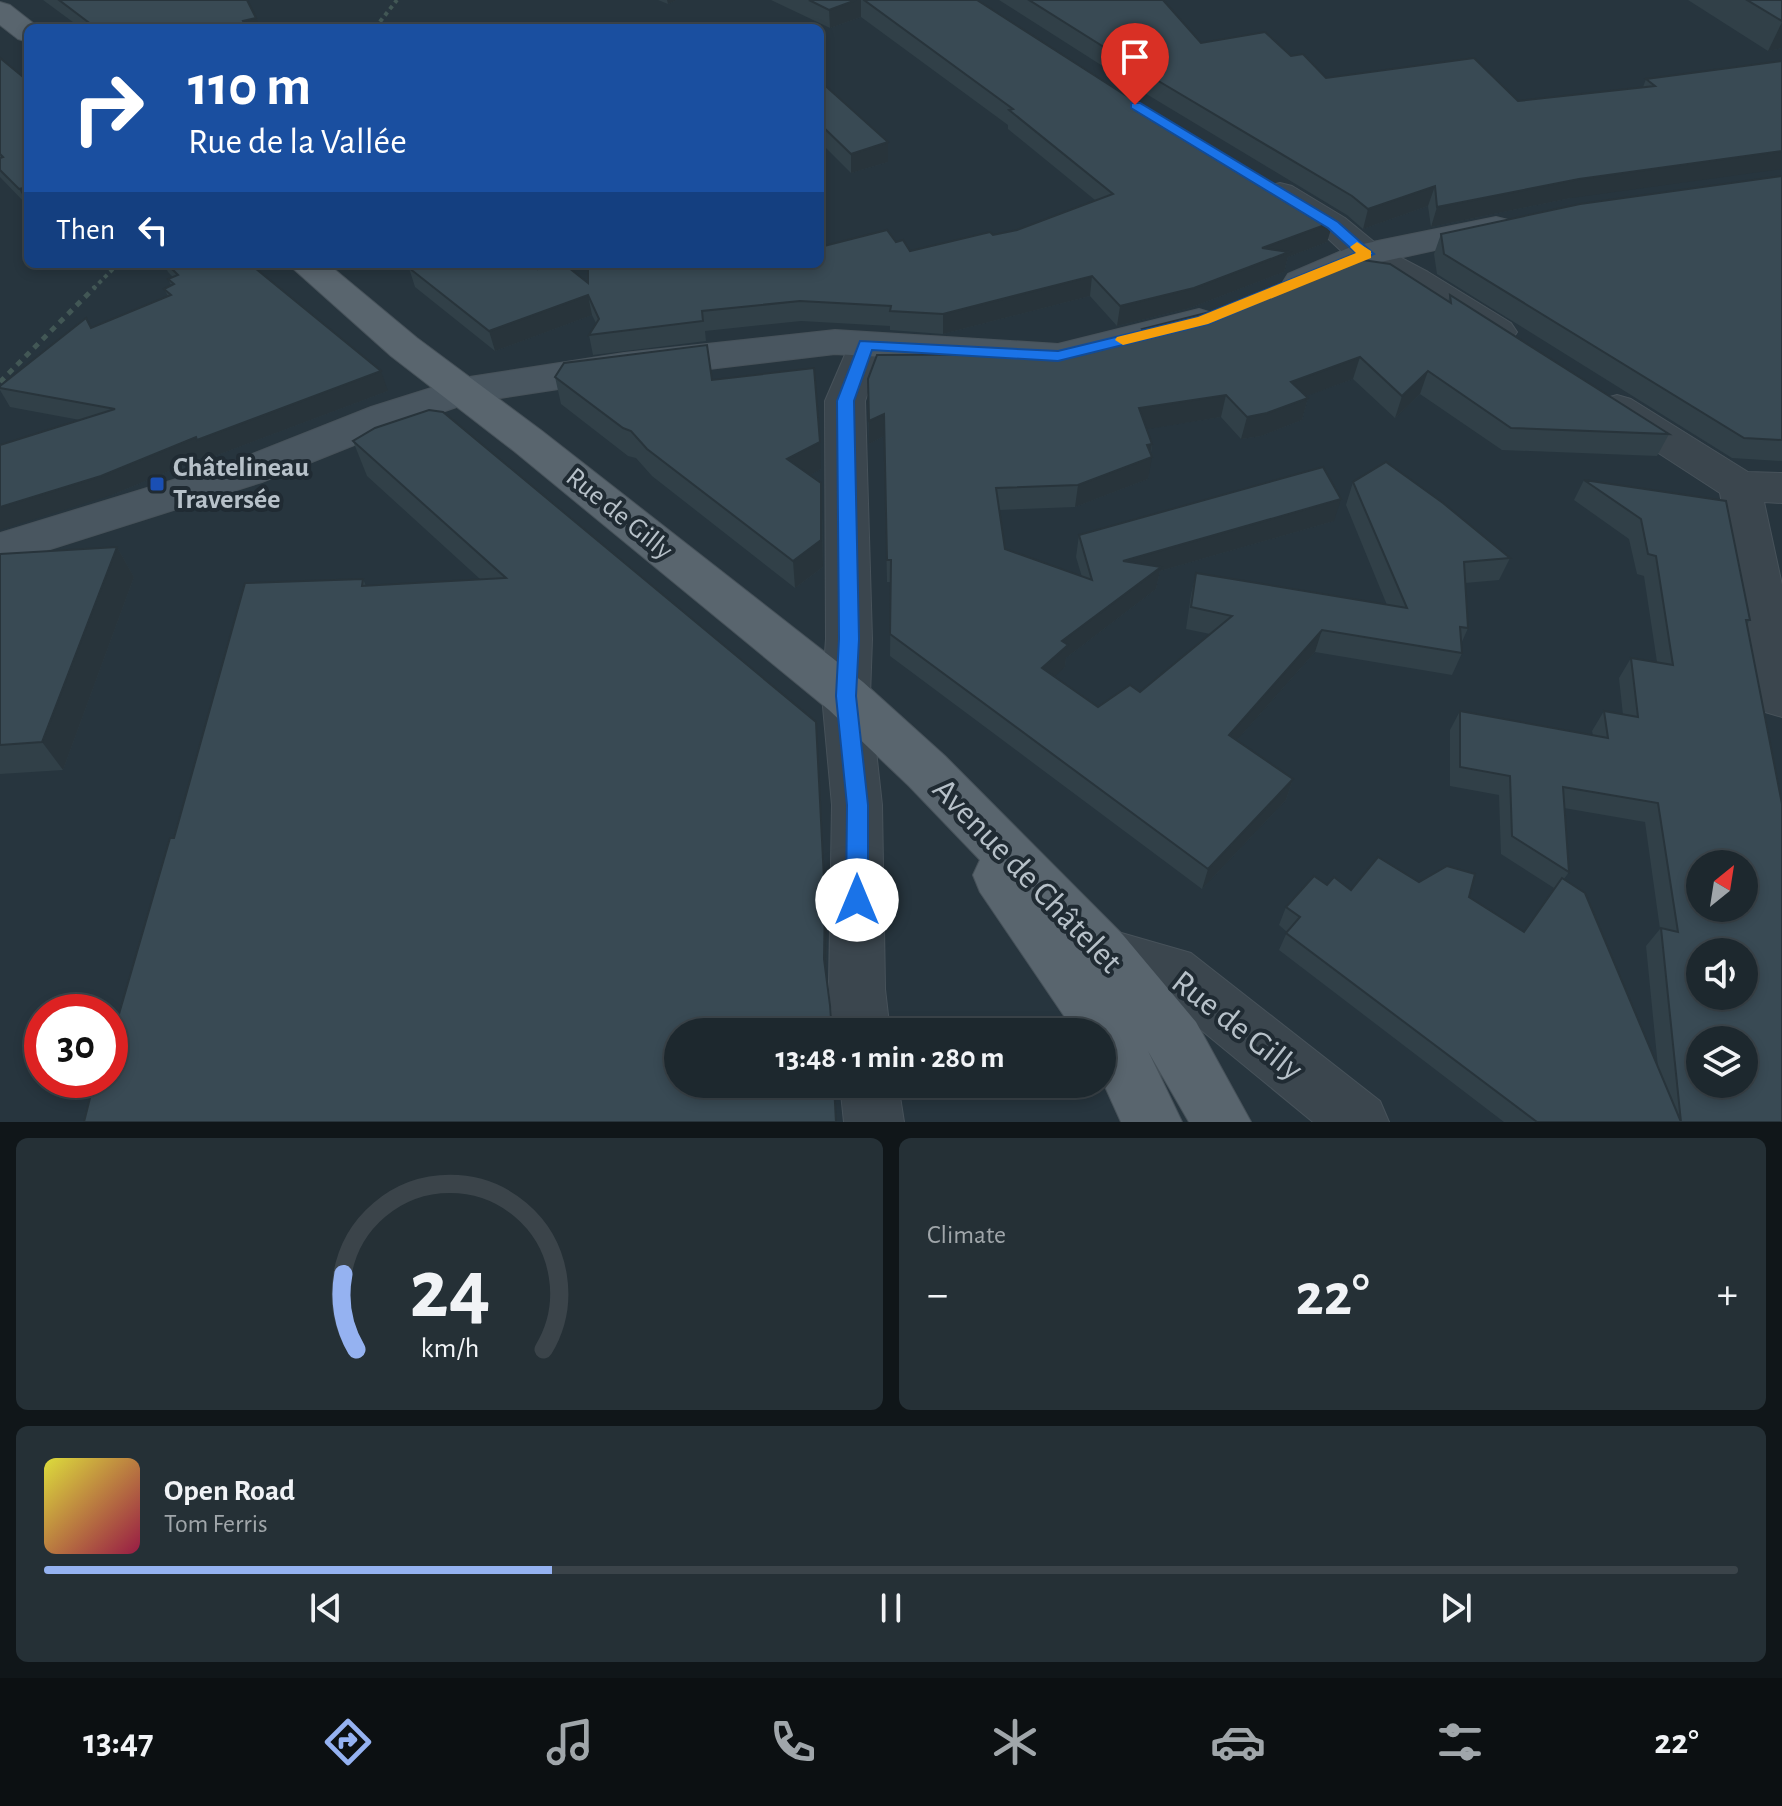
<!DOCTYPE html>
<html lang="en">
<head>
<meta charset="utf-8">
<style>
	body { margin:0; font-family:"Alegreya Sans",sans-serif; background:#253036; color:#f1f3f6; height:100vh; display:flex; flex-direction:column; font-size:30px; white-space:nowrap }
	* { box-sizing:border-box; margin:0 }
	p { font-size:26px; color:#a0a6aa }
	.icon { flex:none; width:44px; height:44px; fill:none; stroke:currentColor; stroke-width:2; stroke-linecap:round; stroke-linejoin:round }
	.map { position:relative; height:1122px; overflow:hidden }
	.panel { display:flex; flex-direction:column; gap:16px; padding:16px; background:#101619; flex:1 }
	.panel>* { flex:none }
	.top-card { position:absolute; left:24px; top:24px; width:800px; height:244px; border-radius:12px; box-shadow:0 4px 12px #0003,0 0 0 2px #3b444a; background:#1a4fa0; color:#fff; overflow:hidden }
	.needle { width:52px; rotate:30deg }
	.tools { position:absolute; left:1686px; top:850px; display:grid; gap:16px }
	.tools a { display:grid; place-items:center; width:72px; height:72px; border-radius:50%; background:#1d282e; box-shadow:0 4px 12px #0003,0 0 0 2px #3b444a; font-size:40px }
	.speed { position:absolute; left:24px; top:994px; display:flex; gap:16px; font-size:40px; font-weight:700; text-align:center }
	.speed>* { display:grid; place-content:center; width:104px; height:104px; border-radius:50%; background:#1d282e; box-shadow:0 4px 12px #0003,0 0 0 2px #3b444a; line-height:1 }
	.speed .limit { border:12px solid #d22; background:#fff; color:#111 }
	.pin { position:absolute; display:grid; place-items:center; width:68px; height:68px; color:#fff; margin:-82px -34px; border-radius:50% 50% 50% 0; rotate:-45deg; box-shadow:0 0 8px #0007 }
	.pin .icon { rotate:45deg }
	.me { position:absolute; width:88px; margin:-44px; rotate:0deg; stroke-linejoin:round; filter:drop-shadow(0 0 6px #0008) }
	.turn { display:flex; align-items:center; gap:28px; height:168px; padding:0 32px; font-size:36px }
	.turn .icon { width:104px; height:104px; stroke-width:2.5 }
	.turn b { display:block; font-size:56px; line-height:68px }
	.then { display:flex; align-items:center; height:76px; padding:0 32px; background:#0003; gap:16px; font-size:30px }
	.big { font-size:60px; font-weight:700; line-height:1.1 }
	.panel .tile { flex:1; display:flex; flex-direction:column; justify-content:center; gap:12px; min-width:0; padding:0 28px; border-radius:12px; background:#253036 }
	.panel .dial { align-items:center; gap:0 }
	.dial svg { height:208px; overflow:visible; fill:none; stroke:#3b444a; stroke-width:7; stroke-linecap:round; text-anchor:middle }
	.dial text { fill:#f1f3f6; stroke:none }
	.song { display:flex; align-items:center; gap:24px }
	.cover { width:96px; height:96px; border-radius:12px; background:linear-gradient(135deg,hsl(60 70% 55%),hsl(340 70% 35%)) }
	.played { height:8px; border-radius:4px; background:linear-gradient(90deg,#95b2f1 30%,#3b444a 30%) }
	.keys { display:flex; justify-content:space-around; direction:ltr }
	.heat { display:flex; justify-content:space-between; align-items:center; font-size:44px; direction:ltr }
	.panel .tiles { flex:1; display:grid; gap:16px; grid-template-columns:1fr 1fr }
	.tile:last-child { grid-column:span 2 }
	.trip { position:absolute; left:664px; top:1018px; width:452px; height:80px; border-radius:40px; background:#1d282e; box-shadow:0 4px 12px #0003,0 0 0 2px #3b444a; font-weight:700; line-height:80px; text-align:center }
	.tab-bar { display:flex; height:128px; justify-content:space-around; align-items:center; background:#0c1012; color:#a0a6aa }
	.tab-bar .icon { width:56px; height:56px }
	.tab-bar .selected { color:#95b2f1 }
	.tab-bar b { font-size:36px; color:#f1f3f6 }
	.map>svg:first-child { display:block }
</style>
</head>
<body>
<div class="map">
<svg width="1782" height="1122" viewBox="0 0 1782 1122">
	<rect width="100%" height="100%" fill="#27353e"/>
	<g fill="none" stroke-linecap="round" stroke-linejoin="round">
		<defs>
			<g id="street">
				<path d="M1280 183 1292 186 1345 218 1379 246 1428 272 1511 323 1517 332 1511 341 1498 344 1485 341 1402 288 1353 262 1321 232 1268 200 1263 193 1268 186Z"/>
				<path d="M866 333 879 336 885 345 865 401 872 639 870 696 882 805 885 989 890 1032H834L829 989 832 805 822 696 826 639 825 401 853 336Z"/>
				<path d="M1617 395 1631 399 1748 472 1782 473V503L1764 502 1782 585V717L1765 712 1758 698 1720 493 1603 417 1597 408 1603 399Z"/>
				<path d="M1104 928 1191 953 1380 1101 1389 1122H1313L1155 992 1085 971 1077 953 1085 935Z"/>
				<path d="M840 1084H898L904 1122H844Z"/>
			</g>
			<g id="secondary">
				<path d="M1496 217 1508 220 1513 227 1508 234 1376 263 1301 293 1288 290 1283 282 1288 274 1353 246Z"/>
				<path d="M1199 309 1212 313 1218 321 1212 329 1058 368 835 354 624 379 468 403 399 427 262 482 0 565V533L232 462 371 407 463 378 624 353 835 330 1058 344Z"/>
			</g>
			<g id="primary">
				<path d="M0 2 10 5 38 27 28 28V42L18 39 0 25Z"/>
				<path d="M288 264H328L417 338 542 431 863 682 945 756 1123 935 1196 1022 1251 1122H1189L1148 1051 1182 1122H1121L1102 1080V1032H1075L980 892 973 875 980 860 909 786 829 710 514 451 391 356Z"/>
			</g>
		</defs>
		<!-- street casing -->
		<use href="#street" stroke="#47525a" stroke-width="2"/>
		<!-- secondary casing -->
		<use href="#secondary" stroke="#47525a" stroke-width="2"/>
		<!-- primary casing -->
		<use href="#primary" stroke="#47525a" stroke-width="2"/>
		<!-- path-far1 -->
		<g stroke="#425755" stroke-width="4" stroke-dasharray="4 4" stroke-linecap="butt">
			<path d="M375 28 397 0"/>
			<path d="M93 289 118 264"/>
		</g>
		<!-- path -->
		<path stroke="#425755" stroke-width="5" stroke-dasharray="6 6" stroke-linecap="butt" d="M0 382 95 287"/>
		<!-- street -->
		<use href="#street" fill="#3b464e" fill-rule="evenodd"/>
		<!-- secondary -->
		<use href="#secondary" fill="#495660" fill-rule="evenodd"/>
		<!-- primary -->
		<use href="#primary" fill="#59656e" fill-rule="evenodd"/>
	</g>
	<!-- wall -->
	<g fill="#314048" fill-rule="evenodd">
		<path d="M43 0H247L260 28H81Z"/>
		<path d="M658 0H677L668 4Z"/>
		<path d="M771 0H977L1125 95 1333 222 1327 242 1288 257 1284 272 1190 308 1117 326 1090 296 943 334 890 330V326L801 321 705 331 706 341 593 355 589 335 596 323 592 315 495 351 415 287 409 268 538 269 588 283 896 242 910 251 1017 230 1095 200 1008 129V125L861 17 830 28Z"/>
		<path d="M999 0H1163L1201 43 1291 56 1326 78 1518 101 1643 87 1646 79 1782 61 1571 198 1431 227 1428 206 1363 229 1347 215 1148 95Z"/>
		<path d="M1688 0H1782V48L1768 51Z"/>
		<path d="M0 58 28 81V206L0 177Z"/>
		<path d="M820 81 888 142V162L851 173 820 142Z"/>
		<path d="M1782 176V461L1732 458 1437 274 1434 254 1441 234Z"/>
		<path d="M164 264H250L388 391 207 459 205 456 112 495 80 420 10 407 0 390V386L91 328 168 296 164 289 171 285 168 279 173 277 168 272Z"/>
		<path d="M1450 295 1669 434 1657 456 1502 450 1420 394 1395 418 1353 379 1306 396 1308 398 1302 420 1261 436 1241 439 1221 417 1146 429 1152 444 1148 479 1075 507 999 510 1005 549 1082 577 1076 557 1079 535 1334 521 1160 571 1156 589 1066 658 1065 667 1054 676 1098 707 1140 692 1210 634 1186 629 1191 595 1196 573 1387 605 1346 505 1353 482 1510 558 1499 580 1465 583 1468 628 1461 644 1462 653 1452 675 1315 652 1237 740 1293 779 1286 800 1202 889 890 656 891 582H887L884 436 869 444 868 379 1094 351 1140 336 1142 329 1448 301Z"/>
		<path d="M555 377 712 380 821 469 810 475 822 511 823 567 795 588 652 476 636 458 628 456 561 404Z"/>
		<path d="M353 441 818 756 827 930 826 976 99 1082 174 838 363 579 366 586 480 579 367 476Z"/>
		<path d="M1584 480 1726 501 1750 620 1747 625 1782 1122H1504L1279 950 1287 932 1279 925 1286 907 1327 885 1351 890 1419 882 1469 897 1524 932 1554 888 1501 854 1499 795 1450 786V730L1460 711 1593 735 1592 731 1604 711 1623 715 1619 678 1631 658 1657 662 1644 576 1637 574 1629 539 1574 500ZM1564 808 1645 822 1660 929 1646 946 1658 1067 1564 879 1569 872Z"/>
		<path d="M117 547 134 577 63 770 0 774V554Z"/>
	</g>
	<!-- shaded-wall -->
	<g fill="#28343b">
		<path d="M667 0H677L668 4Z"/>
		<path d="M856 0H861V17L830 28 829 10Z"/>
		<path d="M256 18 260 28H246L243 21Z"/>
		<path d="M1782 22V48L1768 51Z"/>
		<path d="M888 142V162L851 173V154Z"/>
		<path d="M1782 151V169L1571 198 1431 227 1437 207 1579 179Z"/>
		<path d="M1435 186 1428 206 1363 229 1368 209Z"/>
		<path d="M28 187V205L19 189Z"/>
		<path d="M1333 222 1327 242 1288 257 1284 272 1190 308 1117 326 1120 306 1262 248Z"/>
		<path d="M1092 276 1090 296 943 334V314Z"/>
		<path d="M588 295 592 315 495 351 489 331Z"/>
		<path d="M1360 357 1353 379 1285 404 1291 382Z"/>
		<path d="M381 371 388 391 207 459 205 456 112 495 0 530V507Z"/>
		<path d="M1428 371 1420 394 1395 418 1402 396Z"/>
		<path d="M1226 395 1221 417 1136 431 1139 408Z"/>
		<path d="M1308 398 1302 420 1261 436 1241 439 1247 417Z"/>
		<path d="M884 414V436L869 444V421Z"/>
		<path d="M820 442 821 469 789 487 787 459Z"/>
		<path d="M1152 444 1149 458 1152 457 1148 479 1075 507 1078 485 1147 445Z"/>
		<path d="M821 483 823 567 795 588 793 561Z"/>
		<path d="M1341 499 1334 521 1160 571 1156 589 1066 658 1065 667 1040 690 1042 668 1123 561Z"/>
		<path d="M117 547 134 577 63 770 42 742Z"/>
		<path d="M1322 630 1315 652 1223 756 1229 735Z"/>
		<path d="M818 756 827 930 826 989 824 959Z"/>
		<path d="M1293 779 1286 800 1202 889 1208 869Z"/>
	</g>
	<!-- building -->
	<g fill="#394a54" stroke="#28343b" stroke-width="2" fill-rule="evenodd">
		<path d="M59 0H247L256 18 243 21 247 28H96Z"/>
		<path d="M809 0H856L829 10Z"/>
		<path d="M864 0H977L1125 95 1333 222 1262 248 1289 252 1194 288 1120 306 1092 276 943 314 890 311 891 306 800 301 702 311 703 321 589 335 599 319 588 295 489 331 409 268 416 264H537L538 269 564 264 588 283V264H820V247L887 230 896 242 903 240 910 251 990 232 993 235 1017 230 1113 194 1009 110 1013 109Z"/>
		<path d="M1029 0H1163L1201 43 1265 32 1291 56 1303 54 1326 78 1474 58 1518 101 1655 86 1646 79 1782 61V151L1579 179 1437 207 1435 186 1368 209 1352 196 1150 76Z"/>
		<path d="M1747 0H1782V21Z"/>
		<path d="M0 58 28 81V187L19 189 0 170V158L3 157 0 154Z"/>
		<path d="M820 81 888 142 851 154 820 124Z"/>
		<path d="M1782 176V440L1744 438 1444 254 1441 234 1580 204Z"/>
		<path d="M1349 258 1390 264 1451 303 1450 295 1669 434 1511 428 1428 371 1402 396 1360 357 1291 382 1308 398 1267 413 1247 417 1226 395 1139 408 1152 444 1147 445 1152 457 1078 485 996 488 1005 549 1092 580 1079 535 1323 467 1341 499 1123 561 1161 567 1062 641 1068 645 1042 668 1098 707 1130 685 1140 692 1232 616 1191 607 1196 573 1407 608 1353 482 1386 462 1443 503 1510 558 1464 562 1468 628 1460 627 1462 653 1322 630 1229 735 1293 779 1208 869 890 634 891 560H887L884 414 869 421 868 379 877 355 1064 354 1094 351 1146 334 1142 329 1222 309Z"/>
		<path d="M170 264H250L381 371 197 440 196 437 101 476 0 507V445L115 409 0 388V386L86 318 91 328 171 295 164 289 174 284 168 279 178 275 168 265Z"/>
		<path d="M707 345 712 380 814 368 820 442 787 459 821 483V540L793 561 647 449 631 431 623 428 555 377 564 363Z"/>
		<path d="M429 410 443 412 816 722 825 899 824 959 830 1005 832 1032H678V1084H834L836 1122H84L94 1082H99L100 1080H110V1045L170 838H174L245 583 363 579 362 586 506 578 353 441 375 428Z"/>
		<path d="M1584 480 1726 501 1750 620H1746L1782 804V1122H1537L1286 933 1300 917 1286 907 1314 876 1327 885 1334 877 1351 890 1378 857 1419 882 1447 866 1475 874 1469 897 1524 932 1562 878 1585 893 1681 1122 1661 928 1678 932 1658 803 1563 787 1569 872 1512 836 1510 776 1460 767V711L1608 738 1604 711 1638 717 1631 658 1673 665 1656 556 1648 554 1641 519ZM1700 864H1744V908H1700ZM1700 952H1744V996H1700ZM1700 1040H1744V1084H1700Z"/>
		<path d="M117 547 42 742 0 745V554Z"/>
	</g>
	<!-- route -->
	<path fill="#1a73e8" stroke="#114b97" stroke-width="2" d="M1131 103H1140L1338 222 1374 254 1208 324 1058 361 872 350 854 401 859 639 856 696 868 805V900L865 907 857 910 849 907 846 900 847 805 836 696 839 639 837 401 860 341 1058 351 1198 317 1356 253 1328 228 1131 108Z"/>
	<!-- slow -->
	<path fill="#f59e0b" d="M1357 242 1371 251V258L1208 324 1123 345 1115 340 1117 337 1198 317 1356 253 1350 247Z"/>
	<!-- markers -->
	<rect fill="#1a4fb4" stroke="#202b33" stroke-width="3" x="149" y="476" width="16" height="16" rx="4"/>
	<g text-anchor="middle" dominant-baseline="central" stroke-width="8" stroke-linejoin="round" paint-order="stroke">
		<!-- poi labels -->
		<g font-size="28" font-weight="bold" fill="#b7c1c9" stroke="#202b33" text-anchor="start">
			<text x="173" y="468">Châtelineau<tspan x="173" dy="32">Traversée</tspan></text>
		</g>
		<!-- street labels -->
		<g font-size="28" fill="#b7c1c9" stroke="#202b33">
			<text transform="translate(619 514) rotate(39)">Rue de Gilly</text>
		</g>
		<!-- near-street labels -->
		<g font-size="34" fill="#b7c1c9" stroke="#202b33">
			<text transform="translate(1027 876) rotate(46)">Avenue de Châtelet</text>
			<text transform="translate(1237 1026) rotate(38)">Rue de Gilly</text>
		</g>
	</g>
</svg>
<div class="tools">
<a><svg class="needle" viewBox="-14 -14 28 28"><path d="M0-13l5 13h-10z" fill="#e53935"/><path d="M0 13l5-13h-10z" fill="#a0a6aa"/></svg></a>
<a><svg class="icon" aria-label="sound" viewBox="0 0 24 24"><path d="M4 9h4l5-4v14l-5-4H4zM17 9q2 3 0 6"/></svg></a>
<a><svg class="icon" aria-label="layers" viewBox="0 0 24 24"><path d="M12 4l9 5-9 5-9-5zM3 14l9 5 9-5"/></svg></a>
</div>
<div class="speed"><div class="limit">30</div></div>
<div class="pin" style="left:1135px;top:105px;background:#d93025"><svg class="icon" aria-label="arrive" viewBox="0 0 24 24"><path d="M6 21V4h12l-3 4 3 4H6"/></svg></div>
<svg class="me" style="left:857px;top:900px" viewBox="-20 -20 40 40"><circle r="19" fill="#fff"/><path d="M0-13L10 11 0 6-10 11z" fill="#1a73e8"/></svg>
<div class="trip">13:48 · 1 min · 280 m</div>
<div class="top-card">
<div class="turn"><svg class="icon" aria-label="right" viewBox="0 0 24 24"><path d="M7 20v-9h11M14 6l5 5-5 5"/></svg><div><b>110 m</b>Rue de la Vallée</div></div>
<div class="then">Then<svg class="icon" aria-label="left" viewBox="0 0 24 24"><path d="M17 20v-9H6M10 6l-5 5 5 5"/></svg></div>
</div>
</div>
<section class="panel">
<div class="tiles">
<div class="tile dial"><svg viewBox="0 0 100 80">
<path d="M14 69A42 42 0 1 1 86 69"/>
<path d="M14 69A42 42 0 0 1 9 40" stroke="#95b2f1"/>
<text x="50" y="56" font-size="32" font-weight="700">24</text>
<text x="50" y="72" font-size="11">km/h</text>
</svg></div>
<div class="tile"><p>Climate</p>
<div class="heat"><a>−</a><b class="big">22°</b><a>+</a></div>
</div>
<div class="tile">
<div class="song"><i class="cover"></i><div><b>Open Road</b><p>Tom Ferris</p></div></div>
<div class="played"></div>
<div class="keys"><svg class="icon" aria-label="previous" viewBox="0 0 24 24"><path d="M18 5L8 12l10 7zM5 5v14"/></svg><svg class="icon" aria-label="pause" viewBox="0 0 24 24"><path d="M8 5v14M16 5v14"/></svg><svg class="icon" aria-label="next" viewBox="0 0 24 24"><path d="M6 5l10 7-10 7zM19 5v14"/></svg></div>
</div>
</div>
</section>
<nav class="tab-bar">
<b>13:47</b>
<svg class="icon selected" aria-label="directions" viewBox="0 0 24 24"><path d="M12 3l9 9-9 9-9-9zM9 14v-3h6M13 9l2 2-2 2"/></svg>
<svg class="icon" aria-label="music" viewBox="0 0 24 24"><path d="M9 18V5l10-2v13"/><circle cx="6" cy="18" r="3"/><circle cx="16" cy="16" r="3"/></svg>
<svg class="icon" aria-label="phone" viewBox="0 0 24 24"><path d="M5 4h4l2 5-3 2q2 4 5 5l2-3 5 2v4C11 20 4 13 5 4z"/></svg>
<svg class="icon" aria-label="climate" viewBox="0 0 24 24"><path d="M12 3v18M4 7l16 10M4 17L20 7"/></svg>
<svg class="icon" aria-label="car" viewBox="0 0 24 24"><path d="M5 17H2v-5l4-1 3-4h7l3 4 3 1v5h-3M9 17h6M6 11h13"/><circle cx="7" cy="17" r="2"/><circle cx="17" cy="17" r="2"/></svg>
<svg class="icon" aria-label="filters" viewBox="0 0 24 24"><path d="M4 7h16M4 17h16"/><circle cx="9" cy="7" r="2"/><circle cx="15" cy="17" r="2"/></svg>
<b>22°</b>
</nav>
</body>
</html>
